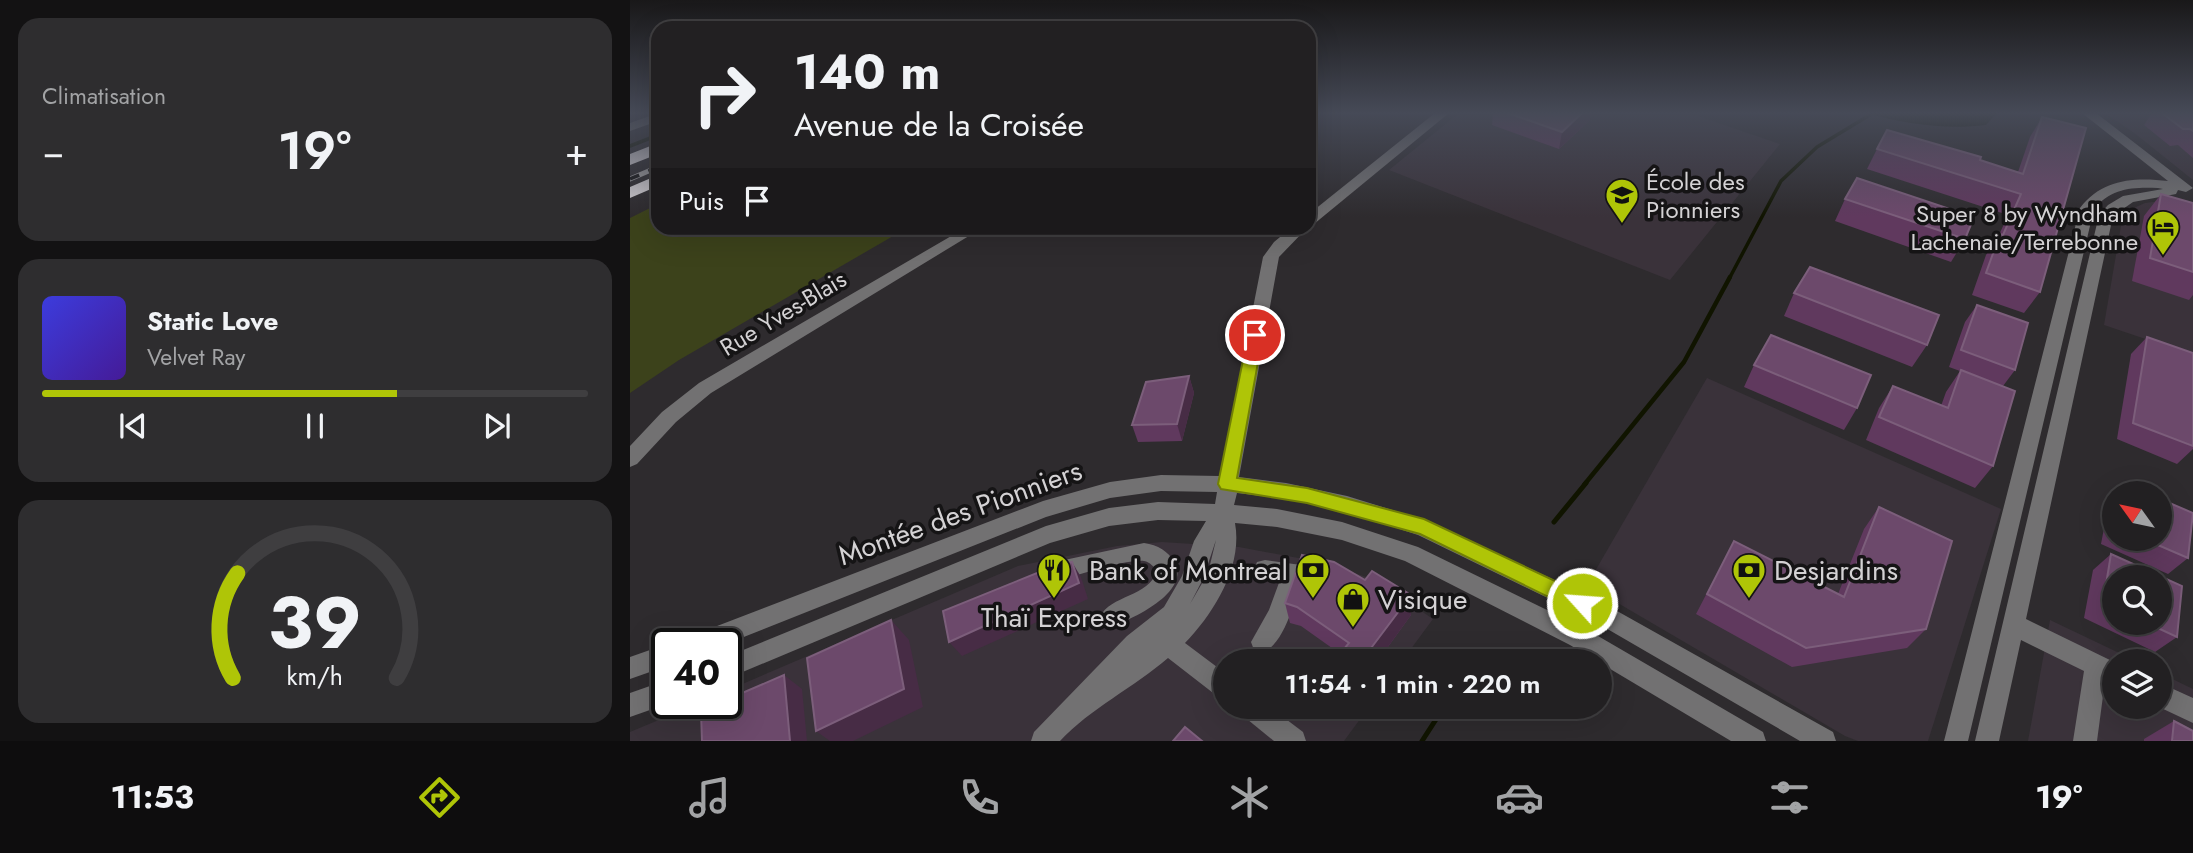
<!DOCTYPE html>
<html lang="fr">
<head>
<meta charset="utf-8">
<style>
	body { margin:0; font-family:Jost,sans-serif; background:#2e2d2f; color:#f1f3f6; height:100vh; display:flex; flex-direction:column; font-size:26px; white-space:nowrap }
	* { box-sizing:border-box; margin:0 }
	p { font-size:23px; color:#a2a3a5 }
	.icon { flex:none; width:38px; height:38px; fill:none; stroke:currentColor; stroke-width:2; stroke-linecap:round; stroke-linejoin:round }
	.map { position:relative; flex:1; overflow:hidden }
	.details { display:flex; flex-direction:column; gap:18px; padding:18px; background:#131213; width:630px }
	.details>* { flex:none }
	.top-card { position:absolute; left:21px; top:21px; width:665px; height:214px; border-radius:21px; box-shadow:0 7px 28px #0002,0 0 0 2px #3f3e40; background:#222022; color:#f1f3f6; overflow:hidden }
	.needle { width:46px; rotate:303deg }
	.controls { position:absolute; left:1472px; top:481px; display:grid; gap:14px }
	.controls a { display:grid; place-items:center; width:70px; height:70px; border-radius:50%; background:#222022; box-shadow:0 7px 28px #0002,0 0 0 2px #3f3e40; font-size:35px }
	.speed { position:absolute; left:21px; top:628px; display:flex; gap:14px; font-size:35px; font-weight:700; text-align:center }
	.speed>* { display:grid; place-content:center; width:91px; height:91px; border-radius:50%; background:#222022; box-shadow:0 7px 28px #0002,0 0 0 2px #3f3e40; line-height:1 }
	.speed .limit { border:4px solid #111; border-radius:10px; background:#fff; color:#111 }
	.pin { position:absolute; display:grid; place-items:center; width:60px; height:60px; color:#fff; margin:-30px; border:4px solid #fff; border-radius:50%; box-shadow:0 2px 7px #0007 }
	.me { position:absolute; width:77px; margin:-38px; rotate:296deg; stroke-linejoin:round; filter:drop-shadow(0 0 5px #0008) }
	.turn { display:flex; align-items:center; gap:24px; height:147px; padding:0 28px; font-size:32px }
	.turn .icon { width:91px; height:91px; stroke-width:2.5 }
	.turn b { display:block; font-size:49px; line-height:60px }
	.then { display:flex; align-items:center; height:66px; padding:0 28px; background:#0003; gap:14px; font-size:26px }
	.big { font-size:52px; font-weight:600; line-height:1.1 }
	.details .card { flex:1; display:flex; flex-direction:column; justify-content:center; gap:10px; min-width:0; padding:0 24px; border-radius:21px; background:#2e2d2f }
	.details .dial { align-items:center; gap:0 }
	.dial svg { height:182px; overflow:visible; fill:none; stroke:#3f3e40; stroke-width:7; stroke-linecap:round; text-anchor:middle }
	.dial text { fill:#f1f3f6; stroke:none }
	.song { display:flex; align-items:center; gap:21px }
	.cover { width:84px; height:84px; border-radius:10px; background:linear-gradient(135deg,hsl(240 70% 55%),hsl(260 70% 35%)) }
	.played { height:7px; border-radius:4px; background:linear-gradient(90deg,#afc507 65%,#3f3e40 65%) }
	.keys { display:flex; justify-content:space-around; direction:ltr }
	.heat { display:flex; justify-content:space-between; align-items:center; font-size:38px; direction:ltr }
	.trip { position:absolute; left:583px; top:649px; width:399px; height:70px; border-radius:35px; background:#222022; box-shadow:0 7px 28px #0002,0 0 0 2px #3f3e40; font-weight:600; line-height:70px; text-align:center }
	.menu { display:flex; height:112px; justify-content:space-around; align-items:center; background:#0e0d0e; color:#a2a3a5 }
	.menu .icon { width:49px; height:49px }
	.menu .selected { color:#afc507 }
	.menu b { font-size:32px; color:#f1f3f6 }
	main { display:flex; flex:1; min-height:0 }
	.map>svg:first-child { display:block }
</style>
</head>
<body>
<main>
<section class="details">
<div class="card"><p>Climatisation</p>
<div class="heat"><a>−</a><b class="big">19°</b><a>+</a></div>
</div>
<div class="card">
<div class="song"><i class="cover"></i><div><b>Static Love</b><p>Velvet Ray</p></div></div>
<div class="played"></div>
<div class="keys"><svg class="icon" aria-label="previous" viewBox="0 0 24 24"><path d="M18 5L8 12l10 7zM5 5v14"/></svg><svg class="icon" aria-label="pause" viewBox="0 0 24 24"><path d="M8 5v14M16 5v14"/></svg><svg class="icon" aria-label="next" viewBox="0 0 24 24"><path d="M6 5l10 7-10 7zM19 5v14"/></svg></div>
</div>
<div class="card dial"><svg viewBox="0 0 100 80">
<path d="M14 69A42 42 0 1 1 86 69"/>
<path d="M14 69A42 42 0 0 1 16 23" stroke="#afc507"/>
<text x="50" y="56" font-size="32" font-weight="700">39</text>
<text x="50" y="72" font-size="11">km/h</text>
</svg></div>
</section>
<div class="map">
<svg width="1563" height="741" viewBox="0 0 1563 741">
	<rect width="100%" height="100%" fill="#2e2b2e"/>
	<!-- built -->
	<g fill="#3a323a">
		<path d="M829 113H1070L1068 116 1150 144 1040 280 759 170Z"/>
		<path d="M1475 113H1563V180L1507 135Z"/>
		<path d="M1530 201 1563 210V355L1474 325 1492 220 1504 208 1515 203Z"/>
		<path d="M1077 378 1371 509 1298 741H1228L1215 736 957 585Z"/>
		<path d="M532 542 609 547 695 563 745 580 803 619 772 661 595 662V707H739L714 741H0V732L67 704H96V691L388 566 487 546Z"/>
		<path d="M1420 620 1506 661 1484 662V707H1530V673L1563 689V741H1398Z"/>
	</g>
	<!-- green -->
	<path fill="#3c421b" d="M28 204V228H277L49 360 0 393V218Z"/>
	<!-- water -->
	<path fill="#101400" d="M1236 113H1367L1356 125C1316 130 1275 124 1236 113Z"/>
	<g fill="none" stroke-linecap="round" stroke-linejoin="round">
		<!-- stream-far2 -->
		<g stroke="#101400" stroke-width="3.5">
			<path d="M0 146 28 135"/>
			<path d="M1099 279 1151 181 1187 147 1243 113"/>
		</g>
		<!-- stream-far1 -->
		<path stroke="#101400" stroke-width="4.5" d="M954 485 1054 362 1100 277"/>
		<!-- stream -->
		<g stroke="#101400" stroke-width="5">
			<path d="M924 522 956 483"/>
			<path d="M832 662 836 652"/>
			<path d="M792 741 814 707"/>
		</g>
		<!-- minor -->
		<g fill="#727172" fill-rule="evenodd">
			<path d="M28 113V121L0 131V123Z"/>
			<path d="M805 113H819L684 224 679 225V214Z"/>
			<path d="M1452 113H1466L1563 188 1556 192 1548 190 1546 194 1503 202 1483 216 1396 619 1484 662V684L1475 681 1467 741H1443L1454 671 1391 640 1369 741H1345L1469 215 1478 205 1493 196 1533 189 1528 188C1502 187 1481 188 1464 209L1338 741H1314L1450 208C1472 179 1504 177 1538 181Z"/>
			<path d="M335 228H352L81 393 46 422 7 464 0 467V446L32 412 69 383Z"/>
			<path d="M661 228H677L649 257 609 477 656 483 717 496 801 522 971 602 1203 732 1206 741H1170L955 616 788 535 717 512 656 499 607 493 604 505 647 509 712 522 788 547 956 629 1133 732 1136 741H1101L940 645 775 561 712 540 647 527 605 523C613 566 584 613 555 643L595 673V700L587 696 538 658C503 688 461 708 430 741H401L404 732 497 636 534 607 552 576 564 541 576 521 528 520 479 526 420 543 96 679V657L416 526 479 508 528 502 585 504 587 492 531 491 480 498 416 517 96 644H58L61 636 413 501 480 482 531 475 590 476 633 257 644 242ZM586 540 578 573 560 604 573 579Z"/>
			<path d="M514 543C528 545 538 551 545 563 560 593 502 619 481 627L473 624 470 617C480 595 519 597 527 571 524 567 520 562 514 561 495 559 445 576 425 582L417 579 414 572 417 565 425 562Z"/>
			<path d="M635 560 671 565 674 572C666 595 656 644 632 653L624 650 621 642 639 610 650 580 627 576 624 569 627 562Z"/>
			<path d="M37 644V666L0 679V657Z"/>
			<path d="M37 680V704L0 717V693Z"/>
			<path d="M1530 683 1563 698V723L1529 707Z"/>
			<path d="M608 707H640L673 732 676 741H644L612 715Z"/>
		</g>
		<!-- highway -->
		<g fill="#d4d0d4" fill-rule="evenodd">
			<path d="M28 143V154L0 165V154Z"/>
			<path d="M28 175V186L0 198V187Z"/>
		</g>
		<defs>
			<path id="rail" d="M0 179 28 167"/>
		</defs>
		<!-- rail casing -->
		<use href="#rail" stroke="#9f9d9f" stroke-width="5"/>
		<!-- rail -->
		<use href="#rail" stroke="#151415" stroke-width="3.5" stroke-dasharray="10" stroke-linecap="butt"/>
	</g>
	<!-- wall -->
	<g fill="#60395e" fill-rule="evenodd">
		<path d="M863 113H961L960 120 929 149 862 125Z"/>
		<path d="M1522 113H1563V158L1548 145 1540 146 1514 125Z"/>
		<path d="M1412 117 1410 292 1394 313 1342 295 1356 255 1369 235 1378 215 1237 169 1247 149 1350 160 1388 172 1400 137Z"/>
		<path d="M1531 194 1563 203V295L1559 300 1502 281 1514 216Z"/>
		<path d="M1215 199 1335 239 1321 262 1205 221Z"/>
		<path d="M1164 293 1297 345 1282 367 1154 316Z"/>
		<path d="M1347 305 1385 370 1373 386 1363 466 1345 488 1236 440 1249 408 1263 386 1311 406 1316 392 1330 371 1319 367 1335 322Z"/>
		<path d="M1517 337 1563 353V449L1547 464 1487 439 1501 354Z"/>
		<path d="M1124 365 1227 408 1214 430 1114 387Z"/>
		<path d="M559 376 564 393 552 441 508 442 502 425Z"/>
		<path d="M1496 486 1515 494H1488Z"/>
		<path d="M1484 497V539H1530L1558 558 1538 574 1471 544 1479 502Z"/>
		<path d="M1249 507 1296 629 1277 648 1162 667 1066 614 1104 541 1208 594 1234 529Z"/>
		<path d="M1481 554 1547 637 1525 652 1454 618 1463 570ZM1484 578 1530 623H1484Z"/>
		<path d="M655 603 781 615 747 662H716V658L671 626 660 623Z"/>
		<path d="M1544 721 1563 741H1514V739Z"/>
	</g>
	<!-- shaded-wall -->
	<g fill="#472c45">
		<path d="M950 113H961L960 120 929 149 932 132Z"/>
		<path d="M559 376 564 393 552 441 547 424Z"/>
		<path d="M442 562 451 577 458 599 332 656 319 642Z"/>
		<path d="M781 595V615L747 662H732V660Z"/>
		<path d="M261 620 279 640 293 707 223 741H200L186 731Z"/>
		<path d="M154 675 172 689 177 741H160Z"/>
	</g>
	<!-- building -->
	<g fill="#6c496b" stroke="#7c5e7b" stroke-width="2">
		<path d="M878 113H952L932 132Z"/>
		<path d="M1532 113H1563V131L1560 129H1553Z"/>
		<path d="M1412 117 1456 128 1410 292 1356 273 1370 234 1373 235 1391 194 1247 149 1257 130 1351 157 1350 160 1393 174Z"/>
		<path d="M1227 178 1344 217 1335 239 1215 199Z"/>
		<path d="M1531 194 1563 203V272L1520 258Z"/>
		<path d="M1180 267 1309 315 1297 345 1164 293Z"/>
		<path d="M1347 305 1398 323 1385 370 1331 350Z"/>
		<path d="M1141 335 1241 375 1227 408 1124 365Z"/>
		<path d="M1517 337 1563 353V446L1503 423Z"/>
		<path d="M1331 370 1385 391 1363 466 1249 417 1263 386 1318 408Z"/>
		<path d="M559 376 547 424 502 425 516 382Z"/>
		<path d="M1496 486 1515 494H1495Z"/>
		<path d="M1530 499 1563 513 1558 558 1514 539H1530Z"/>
		<path d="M1249 507 1322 541 1296 629 1176 648 1077 594 1104 541 1214 597Z"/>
		<path d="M1481 554 1552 586 1547 637 1517 623H1530V578H1484V608L1473 603Z"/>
		<path d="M672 555 704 562 735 580 742 571 781 595 732 660 714 649 719 643 667 607 655 603Z"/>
		<path d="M442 562 449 583 319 642 313 611 417 569Z"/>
		<path d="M261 620 274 689 186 731 177 658Z"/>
		<path d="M154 675 160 741H72L71 712 89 704H96V700Z"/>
		<path d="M1544 721 1563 731V741H1542Z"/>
		<path d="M555 727 572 741H543Z"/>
	</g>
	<!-- sky -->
	<linearGradient id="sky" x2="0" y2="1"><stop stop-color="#191819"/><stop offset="0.52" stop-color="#464a57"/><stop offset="1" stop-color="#464a57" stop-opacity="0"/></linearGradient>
	<rect width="1563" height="217" fill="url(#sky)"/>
	<!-- route -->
	<path fill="#afc507" stroke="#728005" stroke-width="2" d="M625 329 633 335 607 478 677 488 794 519 959 597 962 603 959 610 952 612 945 610 790 534 677 503 591 489 588 484 618 335Z"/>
	<!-- icons -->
	<defs>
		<symbol id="school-pin" viewBox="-11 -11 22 30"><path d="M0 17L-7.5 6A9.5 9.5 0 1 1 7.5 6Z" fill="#afc507" stroke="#151415"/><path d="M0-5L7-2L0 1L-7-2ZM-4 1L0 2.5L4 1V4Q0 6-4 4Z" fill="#111"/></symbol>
		<symbol id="hotel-pin" viewBox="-11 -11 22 30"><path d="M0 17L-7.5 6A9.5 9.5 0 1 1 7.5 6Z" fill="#afc507" stroke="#151415"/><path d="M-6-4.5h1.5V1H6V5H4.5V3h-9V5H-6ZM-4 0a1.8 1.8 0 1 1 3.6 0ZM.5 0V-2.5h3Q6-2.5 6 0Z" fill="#111"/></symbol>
		<symbol id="restaurant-pin" viewBox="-11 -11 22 30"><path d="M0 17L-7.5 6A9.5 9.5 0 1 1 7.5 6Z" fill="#afc507" stroke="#151415"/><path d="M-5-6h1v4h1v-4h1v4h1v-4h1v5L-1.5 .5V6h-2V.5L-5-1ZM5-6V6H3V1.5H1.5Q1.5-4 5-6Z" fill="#111"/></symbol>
		<symbol id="bank-pin" viewBox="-11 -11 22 30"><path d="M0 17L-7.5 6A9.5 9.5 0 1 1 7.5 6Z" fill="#afc507" stroke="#151415"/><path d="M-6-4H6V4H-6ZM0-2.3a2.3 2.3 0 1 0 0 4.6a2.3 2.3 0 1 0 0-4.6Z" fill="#111"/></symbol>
		<symbol id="shop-pin" viewBox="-11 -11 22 30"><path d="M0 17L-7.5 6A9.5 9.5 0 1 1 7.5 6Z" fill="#afc507" stroke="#151415"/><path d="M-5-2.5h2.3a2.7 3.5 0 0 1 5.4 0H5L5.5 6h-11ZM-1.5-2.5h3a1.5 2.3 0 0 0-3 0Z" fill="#111"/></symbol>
	</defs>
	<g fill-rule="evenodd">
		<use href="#school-pin" x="973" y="176" width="38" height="52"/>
		<use href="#hotel-pin" x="1514" y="208" width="38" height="52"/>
		<use href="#restaurant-pin" x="405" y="551" width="38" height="52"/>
		<use href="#bank-pin" x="664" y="551" width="38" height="52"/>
		<use href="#bank-pin" x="1100" y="551" width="38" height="52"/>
		<use href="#shop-pin" x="704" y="580" width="38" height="52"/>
	</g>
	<g text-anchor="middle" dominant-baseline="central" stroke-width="7" stroke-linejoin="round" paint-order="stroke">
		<!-- poi labels -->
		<g font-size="24" fill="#d4d2d4" stroke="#151415" text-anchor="start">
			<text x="1016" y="181">École des<tspan x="1016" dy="28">Pionniers</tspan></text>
			<text x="1508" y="213" text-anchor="end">Super 8 by Wyndham<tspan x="1508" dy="28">Lachenaie/Terrebonne</tspan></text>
		</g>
		<!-- street labels -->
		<g font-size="24" fill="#d4d2d4" stroke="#151415">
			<text transform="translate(153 313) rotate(-31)">Rue Yves-Blais</text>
		</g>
		<!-- near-street labels -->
		<g font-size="28" fill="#d4d2d4" stroke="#151415">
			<text transform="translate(330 513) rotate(-20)">Montée des Pionniers</text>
		</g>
		<!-- near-poi labels -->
		<g font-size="28" fill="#d4d2d4" stroke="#151415" text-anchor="start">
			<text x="658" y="570" text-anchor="end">Bank of Montreal</text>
			<text x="1144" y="570">Desjardins</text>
			<text x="748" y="599">Visique</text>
			<text x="424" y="617" text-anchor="middle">Thaï Express</text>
		</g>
	</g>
</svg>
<div class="controls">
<a><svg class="needle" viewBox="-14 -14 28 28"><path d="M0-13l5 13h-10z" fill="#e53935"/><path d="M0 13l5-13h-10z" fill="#a2a3a5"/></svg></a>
<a><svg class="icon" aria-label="search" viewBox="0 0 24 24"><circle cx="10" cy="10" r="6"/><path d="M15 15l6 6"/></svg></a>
<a><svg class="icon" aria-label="layers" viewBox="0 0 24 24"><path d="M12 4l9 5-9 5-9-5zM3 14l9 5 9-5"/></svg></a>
</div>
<div class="speed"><div class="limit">40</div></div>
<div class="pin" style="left:625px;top:335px;background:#d93025"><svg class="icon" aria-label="arrive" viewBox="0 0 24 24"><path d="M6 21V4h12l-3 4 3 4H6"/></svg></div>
<svg class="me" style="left:952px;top:603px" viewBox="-20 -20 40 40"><circle r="17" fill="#afc507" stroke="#fff" stroke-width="3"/><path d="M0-11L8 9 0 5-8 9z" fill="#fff"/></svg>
<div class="trip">11:54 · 1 min · 220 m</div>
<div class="top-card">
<div class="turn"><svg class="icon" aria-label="right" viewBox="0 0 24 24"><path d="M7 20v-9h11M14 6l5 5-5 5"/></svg><div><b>140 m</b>Avenue de la Croisée</div></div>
<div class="then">Puis<svg class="icon" aria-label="arrive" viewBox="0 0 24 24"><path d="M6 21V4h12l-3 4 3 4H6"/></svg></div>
</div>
</div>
</main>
<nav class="menu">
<b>11:53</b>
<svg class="icon selected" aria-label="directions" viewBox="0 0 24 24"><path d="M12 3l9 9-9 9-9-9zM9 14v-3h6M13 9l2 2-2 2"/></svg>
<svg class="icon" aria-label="music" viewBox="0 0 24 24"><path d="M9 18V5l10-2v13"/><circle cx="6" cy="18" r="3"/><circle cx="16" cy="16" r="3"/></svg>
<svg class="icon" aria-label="phone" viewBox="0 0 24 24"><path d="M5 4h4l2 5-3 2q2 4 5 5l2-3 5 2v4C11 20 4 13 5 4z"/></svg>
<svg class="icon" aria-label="climate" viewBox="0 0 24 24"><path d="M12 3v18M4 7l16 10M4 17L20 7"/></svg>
<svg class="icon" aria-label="car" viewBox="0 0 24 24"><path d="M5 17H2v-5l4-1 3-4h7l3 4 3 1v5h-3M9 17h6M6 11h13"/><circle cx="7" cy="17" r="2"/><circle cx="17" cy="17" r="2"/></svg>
<svg class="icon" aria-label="filters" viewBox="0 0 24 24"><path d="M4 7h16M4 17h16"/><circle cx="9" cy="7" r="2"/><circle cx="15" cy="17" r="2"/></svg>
<b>19°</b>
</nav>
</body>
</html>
